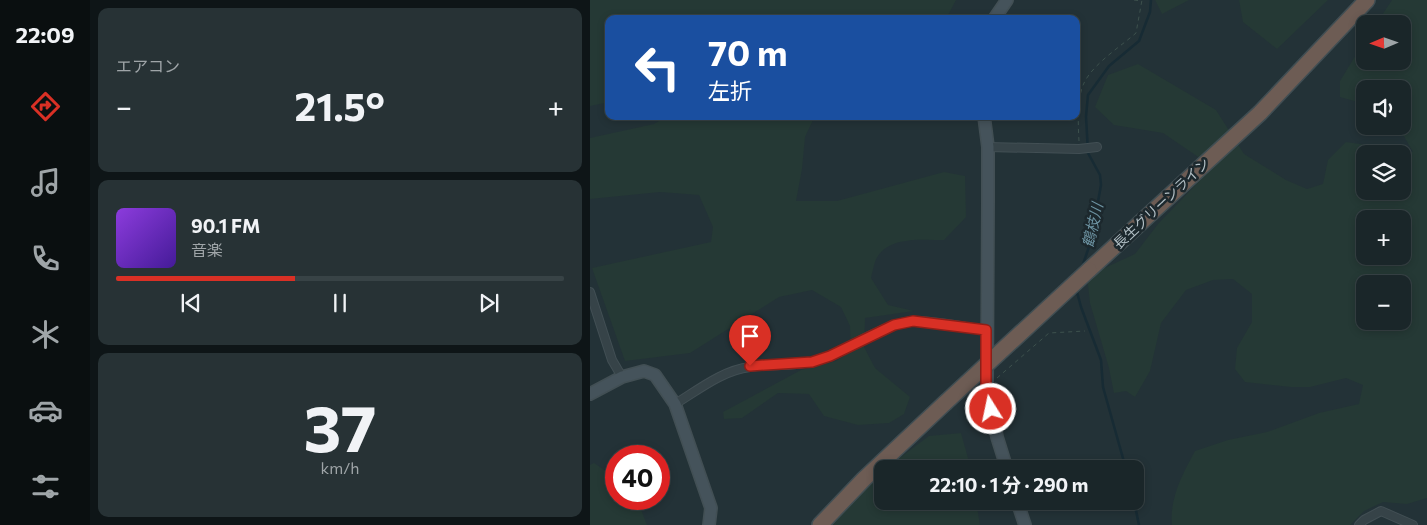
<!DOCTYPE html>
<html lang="ja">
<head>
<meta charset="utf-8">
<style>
	body { margin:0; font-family:Commissioner,"Noto Sans JP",sans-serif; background:#273235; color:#f1f3f6; height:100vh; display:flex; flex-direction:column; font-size:19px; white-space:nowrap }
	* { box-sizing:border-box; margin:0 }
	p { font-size:16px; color:#9fa5a8 }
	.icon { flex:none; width:28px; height:28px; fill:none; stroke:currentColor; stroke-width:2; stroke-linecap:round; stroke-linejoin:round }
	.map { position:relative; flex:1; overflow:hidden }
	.sheet { display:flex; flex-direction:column; gap:8px; padding:8px; background:#0e1517; width:500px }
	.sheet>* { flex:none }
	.guide { position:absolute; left:15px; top:15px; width:475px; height:105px; border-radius:10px; box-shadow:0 2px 8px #0003,0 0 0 1px #384346; background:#1a4fa0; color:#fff; overflow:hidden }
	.needle { width:32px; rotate:268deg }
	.buttons { position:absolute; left:766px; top:15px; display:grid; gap:10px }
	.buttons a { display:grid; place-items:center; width:55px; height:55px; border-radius:10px; background:#1a2629; box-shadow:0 2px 8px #0003,0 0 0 1px #384346; font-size:25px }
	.speed { position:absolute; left:15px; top:445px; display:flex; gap:10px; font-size:25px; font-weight:700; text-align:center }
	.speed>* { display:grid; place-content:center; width:65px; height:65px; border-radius:50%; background:#1a2629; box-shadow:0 2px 8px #0003,0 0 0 1px #384346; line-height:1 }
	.speed .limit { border:8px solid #d22; background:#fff; color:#111 }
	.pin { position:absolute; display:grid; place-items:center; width:42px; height:42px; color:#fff; margin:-51px -21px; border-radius:50% 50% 50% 0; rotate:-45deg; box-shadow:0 0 5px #0007 }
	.pin .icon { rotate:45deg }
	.me { position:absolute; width:55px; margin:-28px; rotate:350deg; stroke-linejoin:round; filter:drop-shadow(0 0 4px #0008) }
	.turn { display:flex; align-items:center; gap:18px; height:105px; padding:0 20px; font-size:22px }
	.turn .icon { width:65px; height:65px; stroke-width:2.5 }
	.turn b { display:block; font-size:35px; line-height:42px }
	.big { font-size:38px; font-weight:700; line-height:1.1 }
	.sheet .card { flex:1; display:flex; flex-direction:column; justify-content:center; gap:8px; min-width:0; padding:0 18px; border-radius:10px; background:#273235 }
	.sheet .dial { align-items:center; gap:0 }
	.dial b { font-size:65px; line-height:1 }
	.song { display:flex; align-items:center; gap:15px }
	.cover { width:60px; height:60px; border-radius:8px; background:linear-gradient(135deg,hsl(270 70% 55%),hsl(260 70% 35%)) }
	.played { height:5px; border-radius:2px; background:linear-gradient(90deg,#d93025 40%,#384346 40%) }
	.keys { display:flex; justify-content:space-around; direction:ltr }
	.heat { display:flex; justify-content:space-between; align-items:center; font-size:28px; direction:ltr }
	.trip { position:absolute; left:284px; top:460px; width:270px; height:50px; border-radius:10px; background:#1a2629; box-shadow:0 2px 8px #0003,0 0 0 1px #384346; font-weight:700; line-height:50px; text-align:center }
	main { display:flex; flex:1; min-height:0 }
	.tabs { display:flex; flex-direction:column; width:90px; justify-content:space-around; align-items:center; background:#0a0f10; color:#9fa5a8 }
	.tabs .icon { width:35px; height:35px }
	.tabs .selected { color:#d93025 }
	.tabs b { font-size:22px; color:#f1f3f6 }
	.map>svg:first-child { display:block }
</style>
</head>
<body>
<main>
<nav class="tabs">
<b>22:09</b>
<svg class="icon selected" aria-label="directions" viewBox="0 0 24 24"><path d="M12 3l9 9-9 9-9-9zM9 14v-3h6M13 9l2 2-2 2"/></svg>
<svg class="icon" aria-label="music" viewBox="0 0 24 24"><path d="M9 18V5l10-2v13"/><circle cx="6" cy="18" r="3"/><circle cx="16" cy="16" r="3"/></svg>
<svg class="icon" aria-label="phone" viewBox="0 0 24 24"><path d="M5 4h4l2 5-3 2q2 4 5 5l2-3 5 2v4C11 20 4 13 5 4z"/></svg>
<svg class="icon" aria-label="climate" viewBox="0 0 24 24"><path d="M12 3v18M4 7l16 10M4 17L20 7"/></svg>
<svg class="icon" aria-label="car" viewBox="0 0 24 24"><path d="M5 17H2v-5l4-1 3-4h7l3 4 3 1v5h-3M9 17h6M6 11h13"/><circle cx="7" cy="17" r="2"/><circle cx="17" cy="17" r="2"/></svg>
<svg class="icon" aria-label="filters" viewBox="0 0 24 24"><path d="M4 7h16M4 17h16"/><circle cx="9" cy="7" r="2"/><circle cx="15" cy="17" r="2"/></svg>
</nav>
<section class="sheet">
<div class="card"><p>エアコン</p>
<div class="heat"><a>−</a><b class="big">21.5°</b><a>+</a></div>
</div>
<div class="card">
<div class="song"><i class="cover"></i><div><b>90.1 FM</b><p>音楽</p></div></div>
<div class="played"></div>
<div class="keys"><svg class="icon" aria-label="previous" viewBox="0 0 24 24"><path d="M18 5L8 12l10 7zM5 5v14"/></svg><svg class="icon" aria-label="pause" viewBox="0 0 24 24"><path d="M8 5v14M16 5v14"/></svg><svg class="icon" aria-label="next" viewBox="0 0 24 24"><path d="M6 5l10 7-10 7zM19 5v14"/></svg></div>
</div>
<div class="card dial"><b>37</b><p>km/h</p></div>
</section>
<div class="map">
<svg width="837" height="525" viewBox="0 0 837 525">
	<rect width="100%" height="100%" fill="#233237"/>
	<!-- green -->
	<g fill="#253935" fill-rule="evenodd">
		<path d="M0 0H366L356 19H19V102L0 106Z"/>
		<path d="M565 0H599L572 14Z"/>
		<path d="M649 0H738L687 49 653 22Z"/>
		<path d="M802 0H837V498L817 504 793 502 774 511 760 525H582C579 499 593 473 605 451L638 440 677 432 729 413 769 404 773 385 756 378 720 387H701L655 382 645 369 647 348 662 322V294L643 279 623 280 596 290 571 323 560 371 545 397 536 391 524 393 519 368 500 303 497 276 545 254 568 224 623 167 573 133 524 125 505 107 518 75 548 64 626 110 654 154 696 180 717 189 733 184 738 160 756 142 823 152 808 126H812V89H775V104L750 97V81L775 40V61H812V24H786ZM775 154H812V191H775ZM775 219H812V256H775ZM775 284H812V321H775Z"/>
		<path d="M78 116H223V120L215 137 212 169 206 201H247L354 172 375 176 376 217 354 240C333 240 301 236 288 256 284 261 283 271 281 278L298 305 324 311 275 318 274 347 285 368 320 397 314 414 299 423 268 425 234 416 219 394 188 393 152 418 134 419 133 412 211 370 246 361 261 351 260 326 251 307 222 290 189 297 100 353 35 361 2 268 121 242 123 227 109 195 70 192 0 199V138L64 124Z"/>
		<path d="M371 433 381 469H295L339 436Z"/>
		<path d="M4 463 26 478V499H47L57 525H0V465Z"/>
		<path d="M292 471V501H386L390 525H241Z"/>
	</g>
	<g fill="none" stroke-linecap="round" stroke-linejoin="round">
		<!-- stream -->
		<g stroke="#172b34" stroke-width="2.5">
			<path d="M491 270 501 241 511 185 510 175 498 153 496 116 498 95 519 66 549 41 560 12 561 0"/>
			<path d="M488 288 487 292 491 307 511 360 513 387 536 469"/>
			<path d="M544 501 549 525"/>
		</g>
		<defs>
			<g id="street">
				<path d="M398 147 489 149 507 147"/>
				<path d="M0 292 22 360 32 377"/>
				<path d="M85 404C108 390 133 370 160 367 181 364 204 367 225 361 255 352 295 322 324 321 347 321 374 327 396 330"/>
				<path d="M769 525 774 520 791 511 823 525"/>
			</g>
			<g id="secondary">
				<path d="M404 19 417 0"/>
				<path d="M394 116 398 147V202L397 386 407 437 417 469"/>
				<path d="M0 394 32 377 54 371 65 375 85 404 121 508 119 525"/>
				<path d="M427 501 435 525"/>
			</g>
			<g id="highway">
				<path d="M499 270 670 113 777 0"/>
				<path d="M230 525 274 479 355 403"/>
			</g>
		</defs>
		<!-- street casing -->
		<use href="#street" stroke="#424f54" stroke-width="10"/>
		<!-- secondary casing -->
		<use href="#secondary" stroke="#424f54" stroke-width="14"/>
		<!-- highway casing -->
		<use href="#highway" stroke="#414e53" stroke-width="18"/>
		<!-- path -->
		<g stroke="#3d514d" stroke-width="1" stroke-dasharray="4 4" stroke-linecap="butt">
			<path d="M544 0 551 1"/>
			<path d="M489 141C488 125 487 97 494 83 503 64 530 47 546 33L552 0"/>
			<path d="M407 378 459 333 495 331"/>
		</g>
		<!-- street -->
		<use href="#street" stroke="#364348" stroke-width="8"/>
		<!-- secondary -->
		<use href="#secondary" stroke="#45535b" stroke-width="11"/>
		<!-- highway -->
		<use href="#highway" stroke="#6d5c54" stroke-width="15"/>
		<defs>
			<path id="highway-bridge" d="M355 403 499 270"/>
		</defs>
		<!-- highway-bridge casing -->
		<use href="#highway-bridge" stroke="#414e53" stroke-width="18" stroke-linecap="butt"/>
		<!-- highway-bridge -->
		<use href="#highway-bridge" stroke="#6d5c54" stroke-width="15"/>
	</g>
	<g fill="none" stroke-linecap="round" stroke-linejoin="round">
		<defs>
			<path id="route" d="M160 366 222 362 240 356 304 325 323 321 396 330V386L401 409"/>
		</defs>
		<!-- route casing -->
		<use href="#route" stroke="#8d1f18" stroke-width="12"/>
		<!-- route -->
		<use href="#route" stroke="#d93025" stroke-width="9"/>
	</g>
	<g text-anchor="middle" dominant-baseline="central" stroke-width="5" stroke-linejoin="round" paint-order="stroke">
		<!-- street labels -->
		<g font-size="14" fill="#b1bec4" stroke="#1c282d">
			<text transform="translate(571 203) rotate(-43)">長生グリーンライン</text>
		</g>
		<!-- water labels -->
		<g font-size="15" font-style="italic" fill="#6c92a1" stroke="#1c282d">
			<text transform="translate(502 225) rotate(-77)">鶴枝川</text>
		</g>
	</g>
</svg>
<div class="buttons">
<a><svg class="needle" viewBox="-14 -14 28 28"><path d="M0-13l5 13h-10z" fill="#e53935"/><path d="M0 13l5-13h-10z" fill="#9fa5a8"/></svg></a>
<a><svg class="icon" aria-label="sound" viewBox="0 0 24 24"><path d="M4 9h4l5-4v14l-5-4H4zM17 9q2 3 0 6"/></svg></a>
<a><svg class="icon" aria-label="layers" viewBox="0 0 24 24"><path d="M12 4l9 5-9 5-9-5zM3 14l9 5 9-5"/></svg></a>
<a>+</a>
<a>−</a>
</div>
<div class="speed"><div class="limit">40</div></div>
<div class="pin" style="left:160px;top:366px;background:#d93025"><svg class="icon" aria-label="arrive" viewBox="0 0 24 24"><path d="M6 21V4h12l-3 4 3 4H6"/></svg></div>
<svg class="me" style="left:401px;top:409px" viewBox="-20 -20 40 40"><circle r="17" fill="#d93025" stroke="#fff" stroke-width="3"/><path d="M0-11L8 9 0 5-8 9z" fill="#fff"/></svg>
<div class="trip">22:10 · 1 分 · 290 m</div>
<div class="guide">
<div class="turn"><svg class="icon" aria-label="left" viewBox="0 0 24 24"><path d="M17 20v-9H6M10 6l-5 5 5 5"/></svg><div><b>70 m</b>左折</div></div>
</div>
</div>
</main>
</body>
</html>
